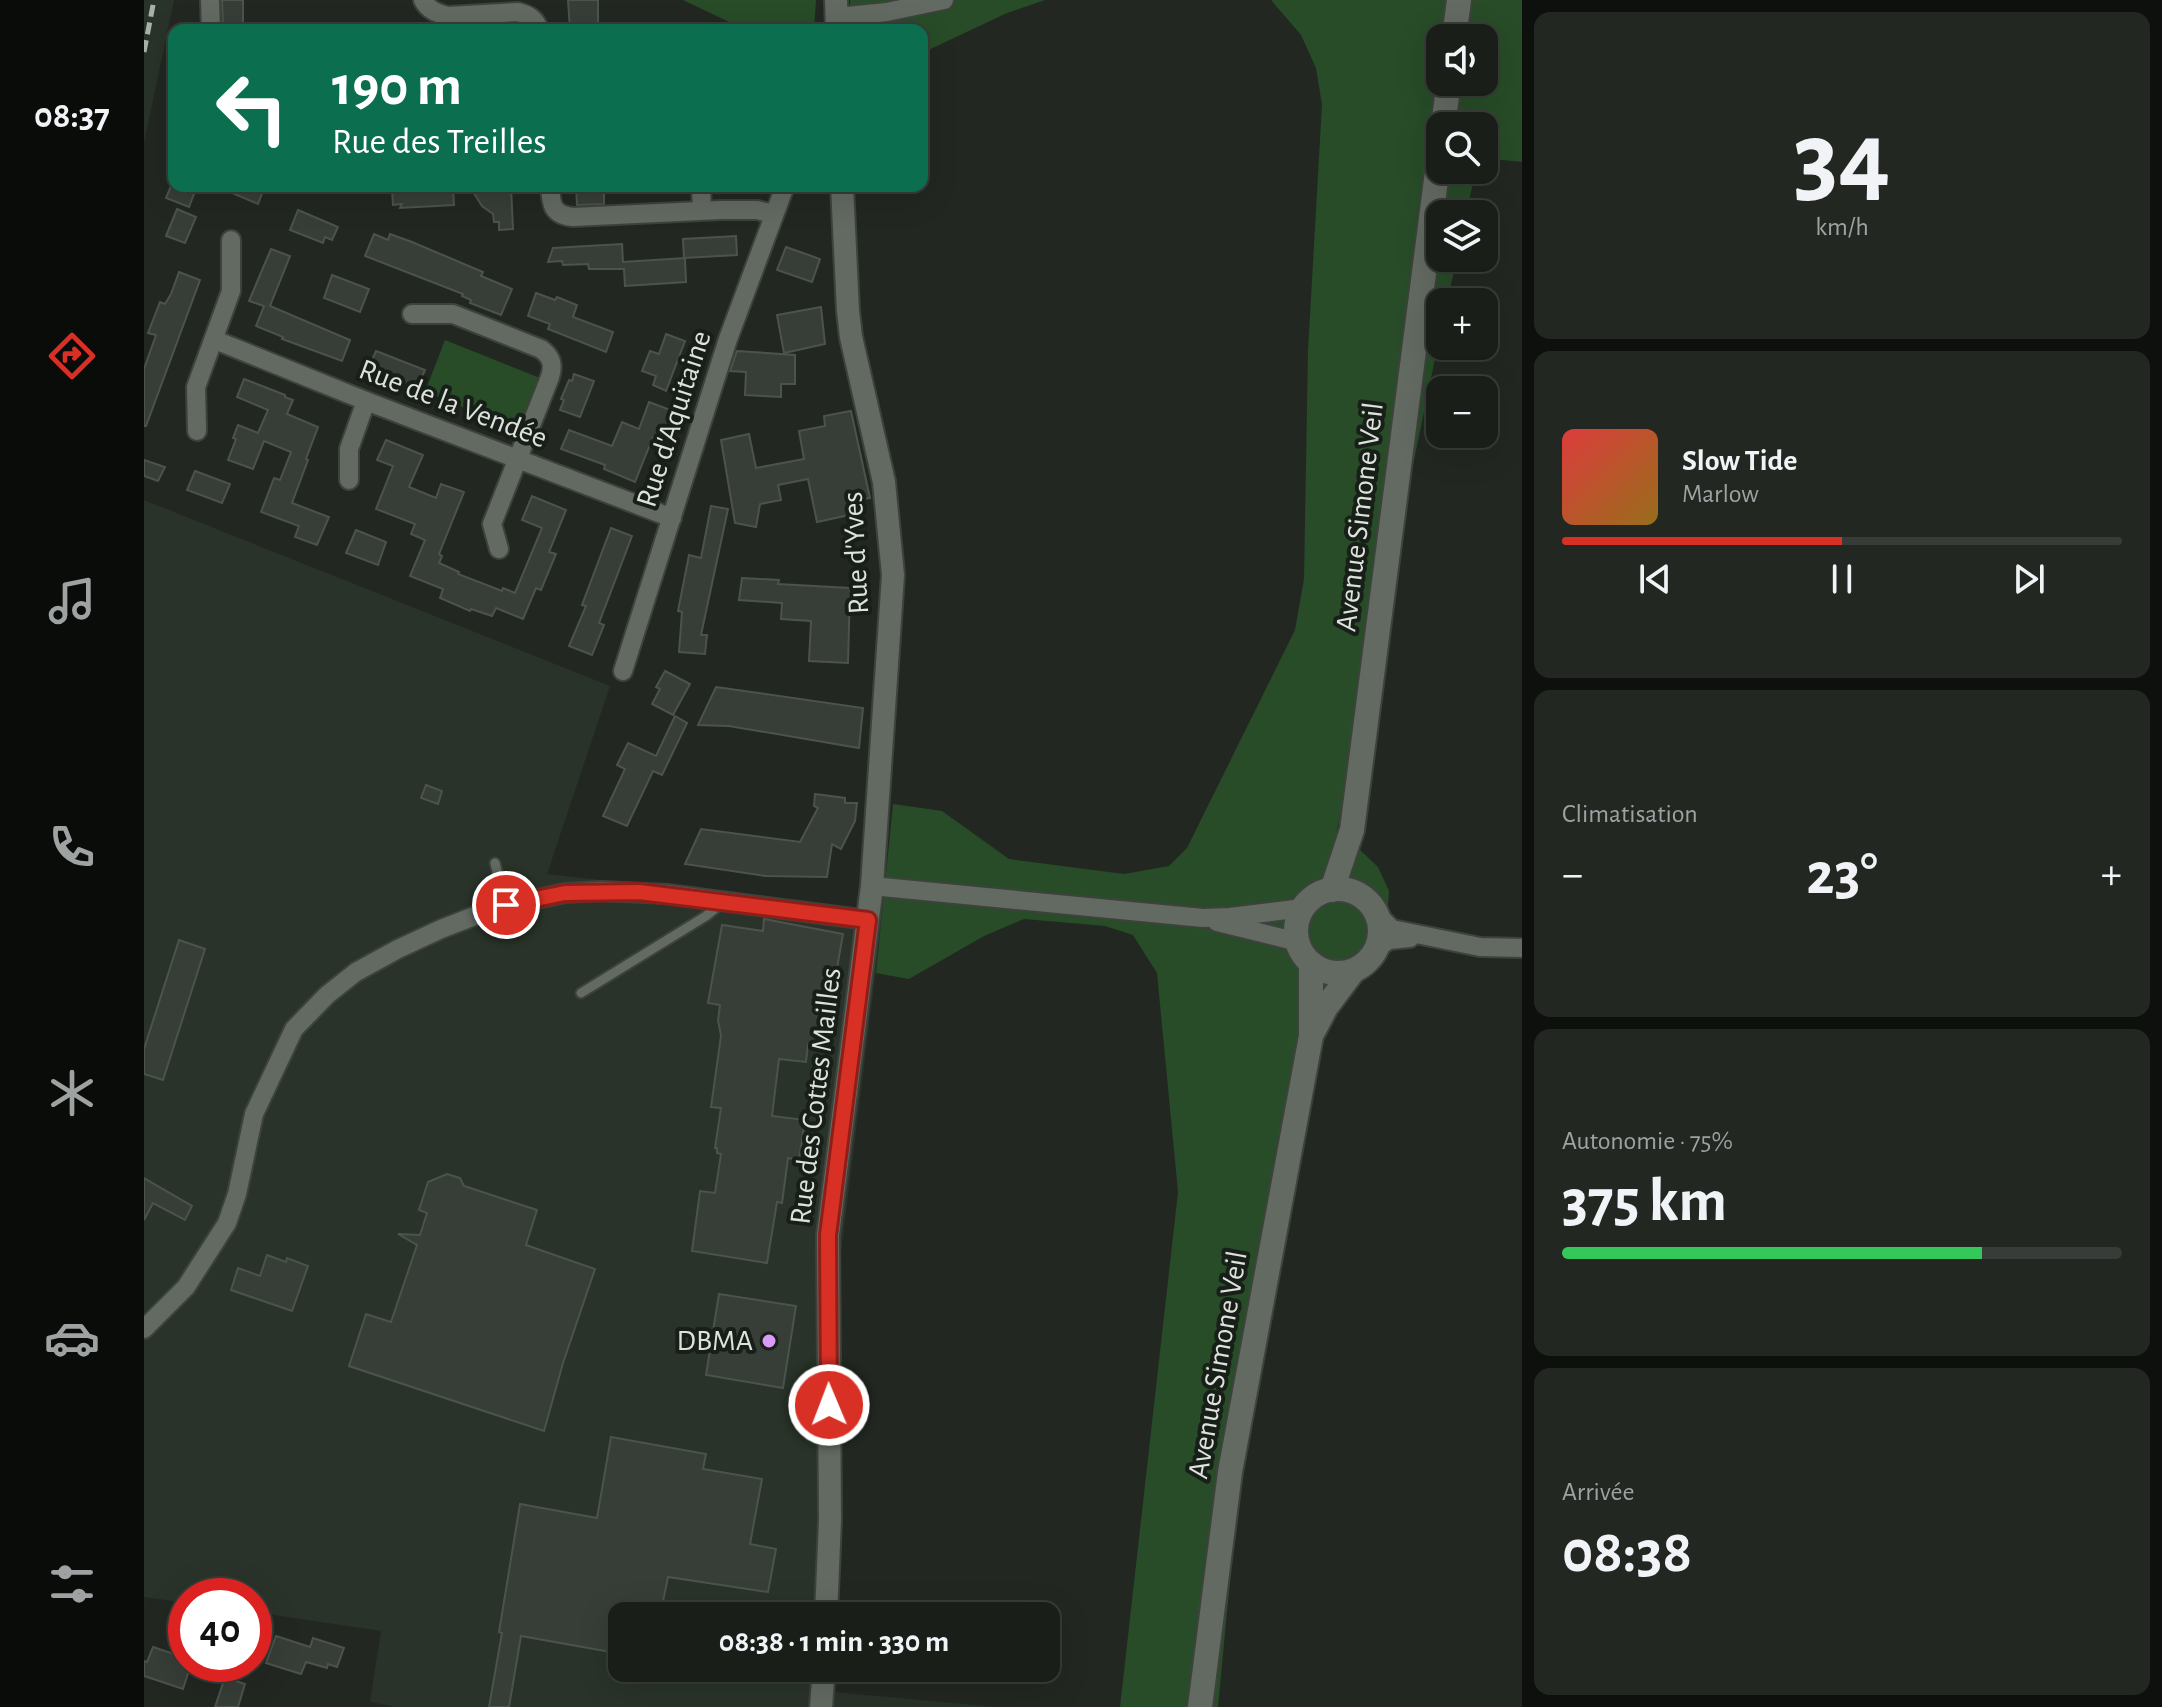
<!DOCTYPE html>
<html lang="fr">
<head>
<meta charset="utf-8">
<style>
	body { margin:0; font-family:"Alegreya Sans",sans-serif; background:#232722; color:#f1f3f6; height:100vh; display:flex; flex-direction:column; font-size:30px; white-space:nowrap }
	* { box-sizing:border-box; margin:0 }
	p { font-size:26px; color:#9fa2a2 }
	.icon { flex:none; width:44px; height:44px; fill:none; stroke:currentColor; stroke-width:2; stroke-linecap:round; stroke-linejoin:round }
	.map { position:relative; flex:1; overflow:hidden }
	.sheet { display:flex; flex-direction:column; gap:12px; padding:12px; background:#0e100e; width:640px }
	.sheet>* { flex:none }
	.top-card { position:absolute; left:24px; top:24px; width:760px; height:168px; border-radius:16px; box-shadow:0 8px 32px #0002,0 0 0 2px #383c38; background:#0b6e4f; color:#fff; overflow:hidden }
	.tools { position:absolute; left:1282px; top:24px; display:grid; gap:16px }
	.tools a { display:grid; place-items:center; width:72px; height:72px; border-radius:16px; background:#1a1e19; box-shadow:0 8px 32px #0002,0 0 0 2px #383c38; font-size:40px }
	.speed { position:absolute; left:24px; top:1578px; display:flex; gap:16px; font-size:40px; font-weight:700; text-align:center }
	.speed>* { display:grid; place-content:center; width:104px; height:104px; border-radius:50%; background:#1a1e19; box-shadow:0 8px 32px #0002,0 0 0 2px #383c38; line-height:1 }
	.speed .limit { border:12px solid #d22; background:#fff; color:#111 }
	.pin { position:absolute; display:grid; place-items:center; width:68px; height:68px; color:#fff; margin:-34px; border:4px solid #fff; border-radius:50%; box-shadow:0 2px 8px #0007 }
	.me { position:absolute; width:88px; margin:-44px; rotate:359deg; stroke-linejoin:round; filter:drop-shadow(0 0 6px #0008) }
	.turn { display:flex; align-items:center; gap:28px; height:168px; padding:0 32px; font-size:36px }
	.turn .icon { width:104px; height:104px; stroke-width:2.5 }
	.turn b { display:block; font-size:56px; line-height:68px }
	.big { font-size:60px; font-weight:600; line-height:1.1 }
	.sheet .widget { flex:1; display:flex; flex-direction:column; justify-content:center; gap:12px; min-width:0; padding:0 28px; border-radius:16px; background:#232722 }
	.sheet .dial { align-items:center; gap:0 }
	.dial b { font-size:104px; line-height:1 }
	.song { display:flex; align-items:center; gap:24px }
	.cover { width:96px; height:96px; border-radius:12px; background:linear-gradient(135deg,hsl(0 70% 55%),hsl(40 70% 35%)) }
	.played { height:8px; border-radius:4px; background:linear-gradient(90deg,#d93025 50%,#383c38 50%) }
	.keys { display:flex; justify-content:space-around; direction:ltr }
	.heat { display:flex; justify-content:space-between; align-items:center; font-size:44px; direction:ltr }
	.charge { height:12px; border-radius:6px; background:linear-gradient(90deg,#34c759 75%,#383c38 0) }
	.trip { position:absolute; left:464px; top:1602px; width:452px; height:80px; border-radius:16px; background:#1a1e19; box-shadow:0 8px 32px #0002,0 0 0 2px #383c38; font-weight:600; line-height:80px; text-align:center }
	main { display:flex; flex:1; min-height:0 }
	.tab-bar { display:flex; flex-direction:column; width:144px; justify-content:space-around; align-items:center; background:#0a0c0a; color:#9fa2a2 }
	.tab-bar .icon { width:56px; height:56px }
	.tab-bar .on { color:#d93025 }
	.tab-bar b { font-size:36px; color:#f1f3f6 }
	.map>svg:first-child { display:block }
</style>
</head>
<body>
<main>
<nav class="tab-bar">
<b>08:37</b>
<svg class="icon on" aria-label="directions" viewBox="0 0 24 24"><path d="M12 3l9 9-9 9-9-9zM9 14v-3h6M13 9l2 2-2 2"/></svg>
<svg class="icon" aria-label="music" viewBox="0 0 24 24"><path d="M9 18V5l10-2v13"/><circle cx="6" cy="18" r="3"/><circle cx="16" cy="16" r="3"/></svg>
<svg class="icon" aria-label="phone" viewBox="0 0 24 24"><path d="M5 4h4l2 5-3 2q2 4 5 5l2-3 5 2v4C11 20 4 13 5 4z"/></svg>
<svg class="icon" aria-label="climate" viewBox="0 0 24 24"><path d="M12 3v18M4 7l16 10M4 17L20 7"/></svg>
<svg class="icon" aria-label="car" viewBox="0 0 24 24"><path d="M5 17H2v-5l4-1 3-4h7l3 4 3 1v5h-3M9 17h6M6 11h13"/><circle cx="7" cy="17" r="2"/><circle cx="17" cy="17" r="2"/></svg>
<svg class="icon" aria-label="filters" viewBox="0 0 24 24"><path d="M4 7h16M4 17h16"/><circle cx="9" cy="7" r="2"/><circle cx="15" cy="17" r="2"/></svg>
</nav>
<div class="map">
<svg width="1378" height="1707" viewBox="0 0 1378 1707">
	<rect width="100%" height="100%" fill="#222821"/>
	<!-- built -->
	<g fill="#293329">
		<path d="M0 0H30L0 143Z"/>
		<path d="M0 500 466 686 403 874 739 912 693 1286 698 1514 694 1616H478V1668H692L691 1692 851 1707H252L226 1702 237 1631 110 1612V1596H42V1603L0 1597Z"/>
	</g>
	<!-- green -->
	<g fill="#274c27" fill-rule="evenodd">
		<path d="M539 0H672L670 30H602Z"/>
		<path d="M706 0H901L863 13 778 53V30H707Z"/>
		<path d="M1127 0H1378V162L1340 158V126H1296V170H1332L1322 214H1296V258H1313L1303 302H1296V335L1192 835 1213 847 1234 867 1245 891 1243 918 1219 965 1183 991 1155 1042 1088 1559 1074 1707H976L1034 1192 1013 973 989 935 961 926 880 919 840 936 765 979 732 973 749 804 798 811 865 859 980 874 1025 866 1043 848 1151 630 1160 579 1164 350 1178 105 1172 68 1157 35ZM1296 38H1340V82H1296Z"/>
		<path d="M301 340 396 378 375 430 281 392Z"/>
	</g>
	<!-- building -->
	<g fill="#373d37" stroke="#4c534c" stroke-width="2">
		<path d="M78 0H99V30H79Z"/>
		<path d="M424 0H454V30H426Z"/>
		<path d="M27 186H53L45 207 22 198Z"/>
		<path d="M72 186H109L119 191 114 204Z"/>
		<path d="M309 186 310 205 256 208 258 204 249 205 248 190Z"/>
		<path d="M341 186H367L369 229 355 230V222H350L349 214 338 206 328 190H341Z"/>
		<path d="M432 186H460V204L433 205Z"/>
		<path d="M33 209 52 217 41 243 22 236Z"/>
		<path d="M154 210 194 227 188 240 181 237 179 243 146 230Z"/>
		<path d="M230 234 244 240 246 234 268 242 339 272 337 276 368 289 357 315 326 303 327 300 318 296 319 294 221 256Z"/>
		<path d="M592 236 593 255 540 258 539 239Z"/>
		<path d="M478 244 479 262 541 258 542 282 481 286 480 269H445L444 264 419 265 418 261 404 262 409 248Z"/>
		<path d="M642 247 676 259 668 282 633 270Z"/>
		<path d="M127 249 146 256 126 306 206 340 198 361 138 339 139 337 112 326 120 306 105 301Z"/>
		<path d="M35 272 56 280 2 426H0V369L12 335 4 333 16 302 21 304 27 294Z"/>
		<path d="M188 275 225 289 216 312 180 298Z"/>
		<path d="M392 293 411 300 413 297 433 305 429 317 469 332 462 352 404 329 406 324 384 316Z"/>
		<path d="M677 307 681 344 640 353 633 315Z"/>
		<path d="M522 334 541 341 522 391 509 385 512 376 498 371 506 351 515 354Z"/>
		<path d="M232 351 281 370 272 391 223 371Z"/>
		<path d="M593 351 651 355V384H637V397L601 395 602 372 586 371Z"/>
		<path d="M430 374 450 381 436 417 416 410 420 400 417 399 425 380 428 381Z"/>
		<path d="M100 379 141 395V397L149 400 143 414 174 427 162 459 164 460 148 503 185 517 173 545 151 537 155 526 117 512 130 478 136 480 147 452 120 441 109 469 84 460 92 439 89 438 94 425 114 433 124 410 93 397Z"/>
		<path d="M505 402 529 411 523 428 519 427 514 439 509 437 491 482 460 469 461 465 417 449 425 430 468 446 478 422 495 429Z"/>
		<path d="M707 411 726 498 708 501 710 514 673 522 664 479 634 485 637 500 616 504 612 527 591 523 577 440 605 434 612 468 660 459 655 431 681 426 680 416Z"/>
		<path d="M242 440 279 455 265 487 292 498 297 484 320 492 295 554 298 556 295 563 315 572 314 574 358 591 359 588 371 593 398 528 378 520 388 496 422 510 405 552 412 554 397 590 392 588 379 619 352 608 348 616 327 609 326 611 296 598 299 589 266 576 281 540 267 534 271 524 232 509 249 466 233 460Z"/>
		<path d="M0 460 21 467 14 481 0 476Z"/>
		<path d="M51 471 86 484 78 503 43 490Z"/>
		<path d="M567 506 584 509 557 635H563L561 654 535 652 538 612 534 611 545 555 557 558Z"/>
		<path d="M467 528 488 536 455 623 460 625 448 655 425 646 442 606 438 605Z"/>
		<path d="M212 530 242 542 234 565 202 553Z"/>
		<path d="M598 578 635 580 634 584 706 588 704 663 665 661 667 621 637 619 638 603 595 600Z"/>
		<path d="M521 671 546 684 529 715 508 704 516 689 512 687Z"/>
		<path d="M572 687 719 708 715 748 585 726 554 725Z"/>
		<path d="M531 716 543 723 518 775 509 771 483 826 459 816 481 769 473 765 484 743 512 756Z"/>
		<path d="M282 785 298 791 294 804 277 798Z"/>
		<path d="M671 794 701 798V803H713L711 821 697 849 688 844 683 877 621 876 541 864 557 829 656 842 674 808 670 806Z"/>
		<path d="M620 919 699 934 679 1047 664 1045 662 1062 635 1059 628 1116 661 1120 655 1160 644 1158 638 1203 633 1202 623 1263 548 1251 556 1191 571 1193 577 1154 573 1153V1148H571L577 1108 567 1107 577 1036 574 1020 576 1005 564 1003 578 925 619 931Z"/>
		<path d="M35 940 61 949 19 1080 0 1074V1049Z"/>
		<path d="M303 1174 316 1178 320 1186 393 1210 382 1245 451 1269 419 1363 400 1431 205 1366 222 1314 247 1322 273 1245 254 1234 276 1235 283 1213 275 1210 284 1182Z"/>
		<path d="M0 1178 48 1206 41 1220 9 1203 0 1220Z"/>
		<path d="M123 1255 142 1262 143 1258 164 1266 148 1311 87 1290 94 1268 116 1276Z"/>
		<path d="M575 1294 652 1306 639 1388 562 1375Z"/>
		<path d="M467 1437 562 1454 559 1469 618 1479 606 1544 632 1549 624 1592 524 1577 516 1616H478V1654L377 1636 365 1707H345L358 1633 355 1632 376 1504 453 1518Z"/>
		<path d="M132 1636 166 1647 169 1638 200 1648 193 1667 184 1664 183 1668 162 1662 157 1674 122 1663Z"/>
		<path d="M9 1647 42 1658V1664H47L39 1689 0 1676V1661L3 1662Z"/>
		<path d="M49 1664H91L85 1679 101 1684 94 1707H71L81 1677 49 1666Z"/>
	</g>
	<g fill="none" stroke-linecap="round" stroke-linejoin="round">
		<defs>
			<g id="service">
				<path d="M351 863 362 905"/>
				<path d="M437 993 562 916 579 902"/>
			</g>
			<g id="minor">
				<path d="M66 0 67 30"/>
				<path d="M279 0C284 10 293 13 303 16L374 12C385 15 392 19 395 30"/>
				<path d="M693 17 743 12 800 0"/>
				<path d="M406 186C407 204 408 215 429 217L577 210H613L630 214"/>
				<path d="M557 186 558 210"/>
				<path d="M268 314H309L397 349C408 357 410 365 406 377L348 524 355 549"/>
				<path d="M71 340 222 401 528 518"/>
				<path d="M53 431 52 387 87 291V240"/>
				<path d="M205 480V449L222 401"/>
				<path d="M479 671 584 339 641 186"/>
				<path d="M728 886 1059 918 1086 917 1159 908"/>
				<path d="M1232 913 1248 929 1336 947 1378 948"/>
				<path d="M1073 922 1154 942"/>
				<path d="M1233 948 1245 940 1266 938"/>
				<path d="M0 1329 42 1287 83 1223 93 1194 110 1114 150 1029 183 995 212 972 254 949 297 929 351 908 421 893 457 891 523 894 724 920"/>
			</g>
			<g id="tertiary">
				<path d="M692 0 693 30"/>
				<path d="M682 1616 686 1520 684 1235 728 886 749 575 740 482 707 337 704 311 698 186"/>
				<path d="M677 1707 680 1668"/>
			</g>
			<g id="secondary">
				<path d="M1310 38 1315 0"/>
				<path d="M1299 126 1305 82"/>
				<circle cx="1194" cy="931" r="42"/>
				<path d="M1188 890 1208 830 1296 149"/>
				<path d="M1170 1030 1182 1007 1209 971"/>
				<path d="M1056 1707 1086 1472 1167 1036V963"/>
			</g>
		</defs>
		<!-- service casing -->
		<use href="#service" stroke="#3e423d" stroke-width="13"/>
		<!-- minor casing -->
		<use href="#minor" stroke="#3e423d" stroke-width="22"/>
		<!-- tertiary casing -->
		<use href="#tertiary" stroke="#3e423d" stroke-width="26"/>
		<!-- secondary casing -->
		<use href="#secondary" stroke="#3e423d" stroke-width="28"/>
		<!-- service -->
		<use href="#service" stroke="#636a62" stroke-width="9"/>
		<!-- minor -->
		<use href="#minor" stroke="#636a62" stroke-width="18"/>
		<!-- tertiary -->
		<use href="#tertiary" stroke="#636a62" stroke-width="22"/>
		<!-- secondary -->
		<use href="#secondary" stroke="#636a62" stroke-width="24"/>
		<!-- rail -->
		<path stroke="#acb0ab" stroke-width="5" stroke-dasharray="12 6" stroke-linecap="butt" d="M0 52 10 0"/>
	</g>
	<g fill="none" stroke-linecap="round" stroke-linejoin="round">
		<defs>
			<path id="route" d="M362 905 421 893 495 892 724 920 684 1235 685 1405"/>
		</defs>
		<!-- route casing -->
		<use href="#route" stroke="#8d1f18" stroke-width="20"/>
		<!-- route -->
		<use href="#route" stroke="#d93025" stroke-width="14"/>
	</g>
	<!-- markers -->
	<circle fill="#da9af7" stroke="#181e18" stroke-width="3" cx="625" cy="1341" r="8"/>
	<g text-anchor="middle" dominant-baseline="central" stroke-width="8" stroke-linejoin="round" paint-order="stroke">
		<!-- street labels -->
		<g font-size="30" fill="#dee2dd" stroke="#181e18">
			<text transform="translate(309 404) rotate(21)">Rue de la Vendée</text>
			<text transform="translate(530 419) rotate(-72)">Rue d'Aquitaine</text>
			<text transform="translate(1216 517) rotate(-83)">Avenue Simone Veil</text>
			<text transform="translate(712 553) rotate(-93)">Rue d'Yves</text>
			<text transform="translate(672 1096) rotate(-83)">Rue des Cottes Mailles</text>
			<text transform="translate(1074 1365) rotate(-80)">Avenue Simone Veil</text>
		</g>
		<!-- poi labels -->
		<g font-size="30" fill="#dee2dd" stroke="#181e18" text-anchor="end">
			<text x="609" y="1341">DBMA</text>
		</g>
	</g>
</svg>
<div class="tools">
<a><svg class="icon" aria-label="sound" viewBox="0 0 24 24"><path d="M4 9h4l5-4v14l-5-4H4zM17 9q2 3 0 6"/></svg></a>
<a><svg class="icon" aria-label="search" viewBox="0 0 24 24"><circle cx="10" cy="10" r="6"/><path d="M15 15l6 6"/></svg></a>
<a><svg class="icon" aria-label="layers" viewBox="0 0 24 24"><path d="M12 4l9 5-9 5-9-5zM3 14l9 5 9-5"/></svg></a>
<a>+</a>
<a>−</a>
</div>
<div class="speed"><div class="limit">40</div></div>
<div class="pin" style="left:362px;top:905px;background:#d93025"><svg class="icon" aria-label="arrive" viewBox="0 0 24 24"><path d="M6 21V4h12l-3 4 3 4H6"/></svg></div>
<svg class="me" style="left:685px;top:1405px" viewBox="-20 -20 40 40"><circle r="17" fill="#d93025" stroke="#fff" stroke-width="3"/><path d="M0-11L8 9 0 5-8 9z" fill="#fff"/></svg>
<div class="trip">08:38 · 1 min · 330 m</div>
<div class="top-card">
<div class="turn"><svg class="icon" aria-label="left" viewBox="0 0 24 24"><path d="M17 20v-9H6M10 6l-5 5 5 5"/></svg><div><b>190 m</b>Rue des Treilles</div></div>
</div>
</div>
<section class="sheet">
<div class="widget dial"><b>34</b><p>km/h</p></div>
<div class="widget">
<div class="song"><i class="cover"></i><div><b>Slow Tide</b><p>Marlow</p></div></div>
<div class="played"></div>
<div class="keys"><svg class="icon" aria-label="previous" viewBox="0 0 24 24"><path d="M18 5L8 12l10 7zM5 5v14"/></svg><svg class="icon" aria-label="pause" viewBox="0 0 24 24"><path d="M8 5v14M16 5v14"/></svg><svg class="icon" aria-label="next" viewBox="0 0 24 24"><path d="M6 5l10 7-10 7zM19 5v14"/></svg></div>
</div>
<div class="widget"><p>Climatisation</p>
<div class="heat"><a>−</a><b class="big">23°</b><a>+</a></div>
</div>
<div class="widget"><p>Autonomie · 75%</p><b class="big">375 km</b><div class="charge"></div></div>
<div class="widget"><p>Arrivée</p><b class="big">08:38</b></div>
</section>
</main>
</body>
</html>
